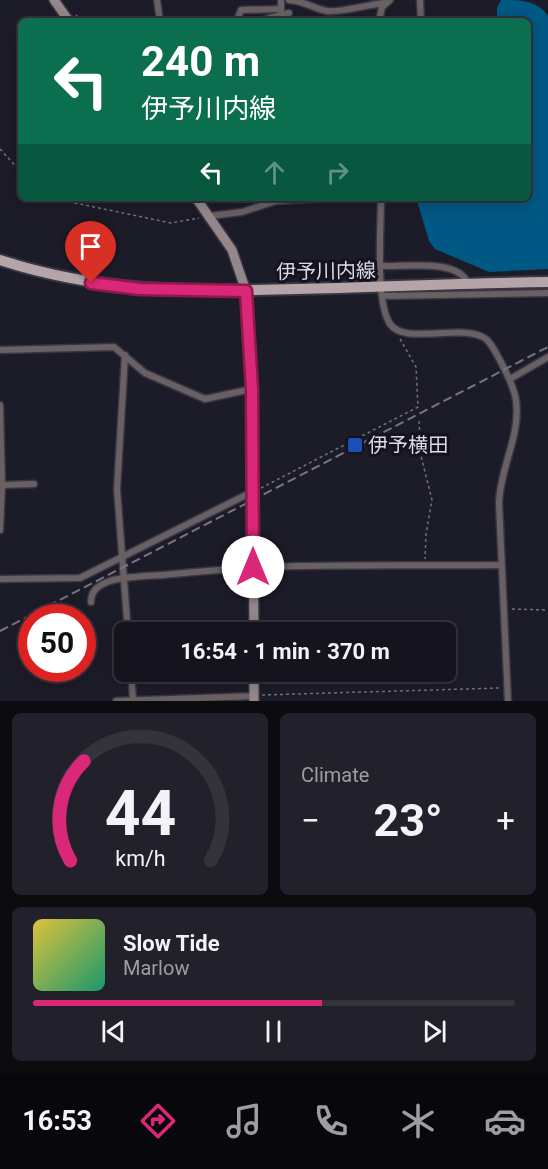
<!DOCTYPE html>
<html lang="en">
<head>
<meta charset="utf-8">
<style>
	body { margin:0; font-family:Roboto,"Noto Sans JP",sans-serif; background:#22212b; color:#f1f3f6; height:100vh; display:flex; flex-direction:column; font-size:22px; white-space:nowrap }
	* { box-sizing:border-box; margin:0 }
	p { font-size:20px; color:#9d9ea4 }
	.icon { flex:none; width:33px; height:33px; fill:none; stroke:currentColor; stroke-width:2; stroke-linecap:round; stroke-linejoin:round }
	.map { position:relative; height:701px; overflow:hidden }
	.drawer { display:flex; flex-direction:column; gap:12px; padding:12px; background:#0c0b10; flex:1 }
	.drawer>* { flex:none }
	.guide { position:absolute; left:18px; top:18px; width:513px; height:183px; border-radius:9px; box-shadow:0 3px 15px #0003,0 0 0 2px #34333c; background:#0b6e4f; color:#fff; overflow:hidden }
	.speed { position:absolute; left:18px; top:604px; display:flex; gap:12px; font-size:30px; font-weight:700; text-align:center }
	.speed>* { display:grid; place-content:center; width:78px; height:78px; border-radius:50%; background:#15141e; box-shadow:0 3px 15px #0003,0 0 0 2px #34333c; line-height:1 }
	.speed .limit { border:9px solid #d22; background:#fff; color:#111 }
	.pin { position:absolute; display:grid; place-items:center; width:51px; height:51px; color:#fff; margin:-62px -26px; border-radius:50% 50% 50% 0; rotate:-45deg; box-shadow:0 0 6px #0007 }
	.pin .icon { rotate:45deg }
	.me { position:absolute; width:66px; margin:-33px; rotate:0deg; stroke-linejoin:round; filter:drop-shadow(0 0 4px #0008) }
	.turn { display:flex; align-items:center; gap:21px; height:126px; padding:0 24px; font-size:27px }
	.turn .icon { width:78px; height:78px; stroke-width:2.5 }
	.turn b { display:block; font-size:42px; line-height:51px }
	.lanes { display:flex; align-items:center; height:57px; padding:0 24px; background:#0003; justify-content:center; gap:30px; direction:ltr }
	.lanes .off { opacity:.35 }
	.big { font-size:45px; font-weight:700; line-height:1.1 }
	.drawer .widget { flex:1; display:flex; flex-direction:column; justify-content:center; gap:9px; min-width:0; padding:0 21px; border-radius:9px; background:#22212b }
	.drawer .dial { align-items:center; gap:0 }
	.dial svg { height:156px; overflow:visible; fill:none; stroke:#34333c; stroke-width:7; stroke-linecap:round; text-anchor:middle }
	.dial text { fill:#f1f3f6; stroke:none }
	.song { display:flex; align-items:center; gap:18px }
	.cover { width:72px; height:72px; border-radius:9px; background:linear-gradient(135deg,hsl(50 70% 55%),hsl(160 70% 35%)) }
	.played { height:6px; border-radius:3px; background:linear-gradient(90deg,#db2777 60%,#34333c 60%) }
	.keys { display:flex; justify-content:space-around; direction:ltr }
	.heat { display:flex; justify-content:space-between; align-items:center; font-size:33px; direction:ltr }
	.drawer .tiles { flex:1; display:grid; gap:12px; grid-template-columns:1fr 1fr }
	.widget:last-child { grid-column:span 2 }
	.trip { position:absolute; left:114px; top:622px; width:342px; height:60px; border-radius:9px; background:#15141e; box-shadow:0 3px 15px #0003,0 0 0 2px #34333c; font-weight:700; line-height:60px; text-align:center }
	.tab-bar { display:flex; height:96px; justify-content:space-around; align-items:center; background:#08080c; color:#9d9ea4 }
	.tab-bar .icon { width:42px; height:42px }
	.tab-bar .selected { color:#db2777 }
	.tab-bar b { font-size:27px; color:#f1f3f6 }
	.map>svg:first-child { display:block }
</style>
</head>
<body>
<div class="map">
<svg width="548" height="701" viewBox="0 0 548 701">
	<rect width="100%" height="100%" fill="#1c1b28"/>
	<!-- water -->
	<path fill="#005884" d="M501 0C520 0 537 0 548 16V269L489 272 435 249 429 241 418 204 417 198H528V21H497V8Z"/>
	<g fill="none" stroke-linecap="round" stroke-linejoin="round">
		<defs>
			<g id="street">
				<path d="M157 0 160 21"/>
				<path d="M289 0C305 1 314 9 327 11 341 13 369 4 385 3"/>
				<path d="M420 0 421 21"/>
				<path d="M237 20 241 10 281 9"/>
				<path d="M263 20 289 13"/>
				<path d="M281 21V0"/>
				<path d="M379 21 382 7 390 0"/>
				<path d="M381 198C381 228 375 301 390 324 405 346 464 322 486 339 492 344 497 355 501 362 507 375 514 386 516 400 521 436 500 467 499 503L508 701"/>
				<path d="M209 216 242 212 276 201 323 198"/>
				<path d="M381 266C404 267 459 258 468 284"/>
				<path d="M382 296 548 293"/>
				<path d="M0 350 114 347 145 373 205 399 252 389"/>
				<path d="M125 355 117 489 128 633"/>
				<path d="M510 379 548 357"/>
				<path d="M0 405 2 485 0 530"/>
				<path d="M2 485 34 484"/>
				<path d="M0 579 80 578 252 492"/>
				<path d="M91 602C91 590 99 585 110 581 124 576 157 576 173 574 282 562 392 566 501 565"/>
				<path d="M151 633 194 631"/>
				<path d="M131 672 133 699"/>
				<path d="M116 701 254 696"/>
			</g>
			<g id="secondary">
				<path d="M54 0 69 21"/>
				<path d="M196 198 232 250 246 291 252 389 254 633"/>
				<path d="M254 672V701"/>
			</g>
			<path id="primary" d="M0 260C101 293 193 292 297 289 381 287 464 283 548 282"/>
		</defs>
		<!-- street casing -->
		<use href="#street" stroke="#373642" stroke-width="9"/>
		<!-- secondary casing -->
		<use href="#secondary" stroke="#373642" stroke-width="12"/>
		<!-- primary casing -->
		<use href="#primary" stroke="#373642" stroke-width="14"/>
		<!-- path -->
		<g stroke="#72727c" stroke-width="1.5" stroke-dasharray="3 3" stroke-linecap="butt">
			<path d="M76 15 81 21"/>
			<path d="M0 149 21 172"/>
			<path d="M51 198 171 223 199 218"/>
			<path d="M419 421 421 456 432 500 426 534 425 559"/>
			<path d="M261 488 418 407 416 367 399 337"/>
			<path d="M512 609 548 610"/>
			<path d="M262 695 500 688"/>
		</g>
		<!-- street -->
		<use href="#street" stroke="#686062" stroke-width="6"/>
		<!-- secondary -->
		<use href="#secondary" stroke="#948789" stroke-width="9"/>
		<!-- primary -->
		<use href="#primary" stroke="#b6a5a8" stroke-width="10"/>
		<!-- rail -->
		<path stroke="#767680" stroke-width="2" stroke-dasharray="9 4.5" stroke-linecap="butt" d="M0 631 548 347"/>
	</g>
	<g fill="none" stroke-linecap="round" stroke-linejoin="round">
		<defs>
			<path id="route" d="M91 283 140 289 246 291 252 389 253 567"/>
		</defs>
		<!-- route casing -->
		<use href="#route" stroke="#8e194d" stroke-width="15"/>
		<!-- route -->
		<use href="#route" stroke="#db2777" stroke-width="10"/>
	</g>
	<!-- markers -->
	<rect fill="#1a4fb4" stroke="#13121e" stroke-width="2" x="347" y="437" width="16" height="16" rx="3"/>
	<g text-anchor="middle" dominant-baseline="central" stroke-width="6" stroke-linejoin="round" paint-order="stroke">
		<!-- street labels -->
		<g font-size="20" fill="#dbdbe3" stroke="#13121e">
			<text transform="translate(326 271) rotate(-1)">伊予川内線</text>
		</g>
		<!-- poi labels -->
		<g font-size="20" fill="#dbdbe3" stroke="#13121e" text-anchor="start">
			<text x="368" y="445">伊予横田</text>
		</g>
	</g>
</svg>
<div class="speed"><div class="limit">50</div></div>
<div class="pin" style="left:91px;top:283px;background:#d93025"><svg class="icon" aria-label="arrive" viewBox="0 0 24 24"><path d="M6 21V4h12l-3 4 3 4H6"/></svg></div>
<svg class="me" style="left:253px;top:567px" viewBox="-20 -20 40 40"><circle r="19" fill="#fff"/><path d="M0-13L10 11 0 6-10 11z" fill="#db2777"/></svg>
<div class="trip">16:54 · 1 min · 370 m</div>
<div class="guide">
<div class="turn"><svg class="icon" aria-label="left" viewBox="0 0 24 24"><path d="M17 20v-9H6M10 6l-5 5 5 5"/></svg><div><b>240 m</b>伊予川内線</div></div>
<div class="lanes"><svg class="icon" aria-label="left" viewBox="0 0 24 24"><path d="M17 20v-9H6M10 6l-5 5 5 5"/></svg><svg class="icon off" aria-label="ahead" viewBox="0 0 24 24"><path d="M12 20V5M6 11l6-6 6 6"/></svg><svg class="icon off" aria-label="right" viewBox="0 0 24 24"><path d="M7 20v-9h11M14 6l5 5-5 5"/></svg></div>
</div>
</div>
<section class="drawer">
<div class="tiles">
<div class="widget dial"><svg viewBox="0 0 100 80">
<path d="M14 69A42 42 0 1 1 86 69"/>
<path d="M14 69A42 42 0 0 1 21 18" stroke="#db2777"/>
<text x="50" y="56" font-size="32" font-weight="700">44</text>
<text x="50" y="72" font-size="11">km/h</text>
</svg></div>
<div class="widget"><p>Climate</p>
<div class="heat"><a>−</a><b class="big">23°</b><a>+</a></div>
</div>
<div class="widget">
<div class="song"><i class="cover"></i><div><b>Slow Tide</b><p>Marlow</p></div></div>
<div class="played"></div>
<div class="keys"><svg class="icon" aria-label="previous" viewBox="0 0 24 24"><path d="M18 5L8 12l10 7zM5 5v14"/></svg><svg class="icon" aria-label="pause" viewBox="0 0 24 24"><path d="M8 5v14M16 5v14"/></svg><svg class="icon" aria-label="next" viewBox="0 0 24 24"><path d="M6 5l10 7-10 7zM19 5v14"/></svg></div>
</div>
</div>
</section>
<nav class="tab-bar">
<b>16:53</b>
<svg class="icon selected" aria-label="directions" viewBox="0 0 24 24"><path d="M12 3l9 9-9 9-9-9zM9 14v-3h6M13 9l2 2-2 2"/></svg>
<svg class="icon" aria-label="music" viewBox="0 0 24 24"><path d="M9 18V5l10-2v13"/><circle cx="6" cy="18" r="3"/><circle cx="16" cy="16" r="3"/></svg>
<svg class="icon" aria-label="phone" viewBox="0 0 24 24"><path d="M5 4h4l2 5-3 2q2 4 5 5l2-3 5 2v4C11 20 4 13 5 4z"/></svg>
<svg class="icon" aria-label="climate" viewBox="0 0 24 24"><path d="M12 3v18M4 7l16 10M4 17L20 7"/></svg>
<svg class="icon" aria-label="car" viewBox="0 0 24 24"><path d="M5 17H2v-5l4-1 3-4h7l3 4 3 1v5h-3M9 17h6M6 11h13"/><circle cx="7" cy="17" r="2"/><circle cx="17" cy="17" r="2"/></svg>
</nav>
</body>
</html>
